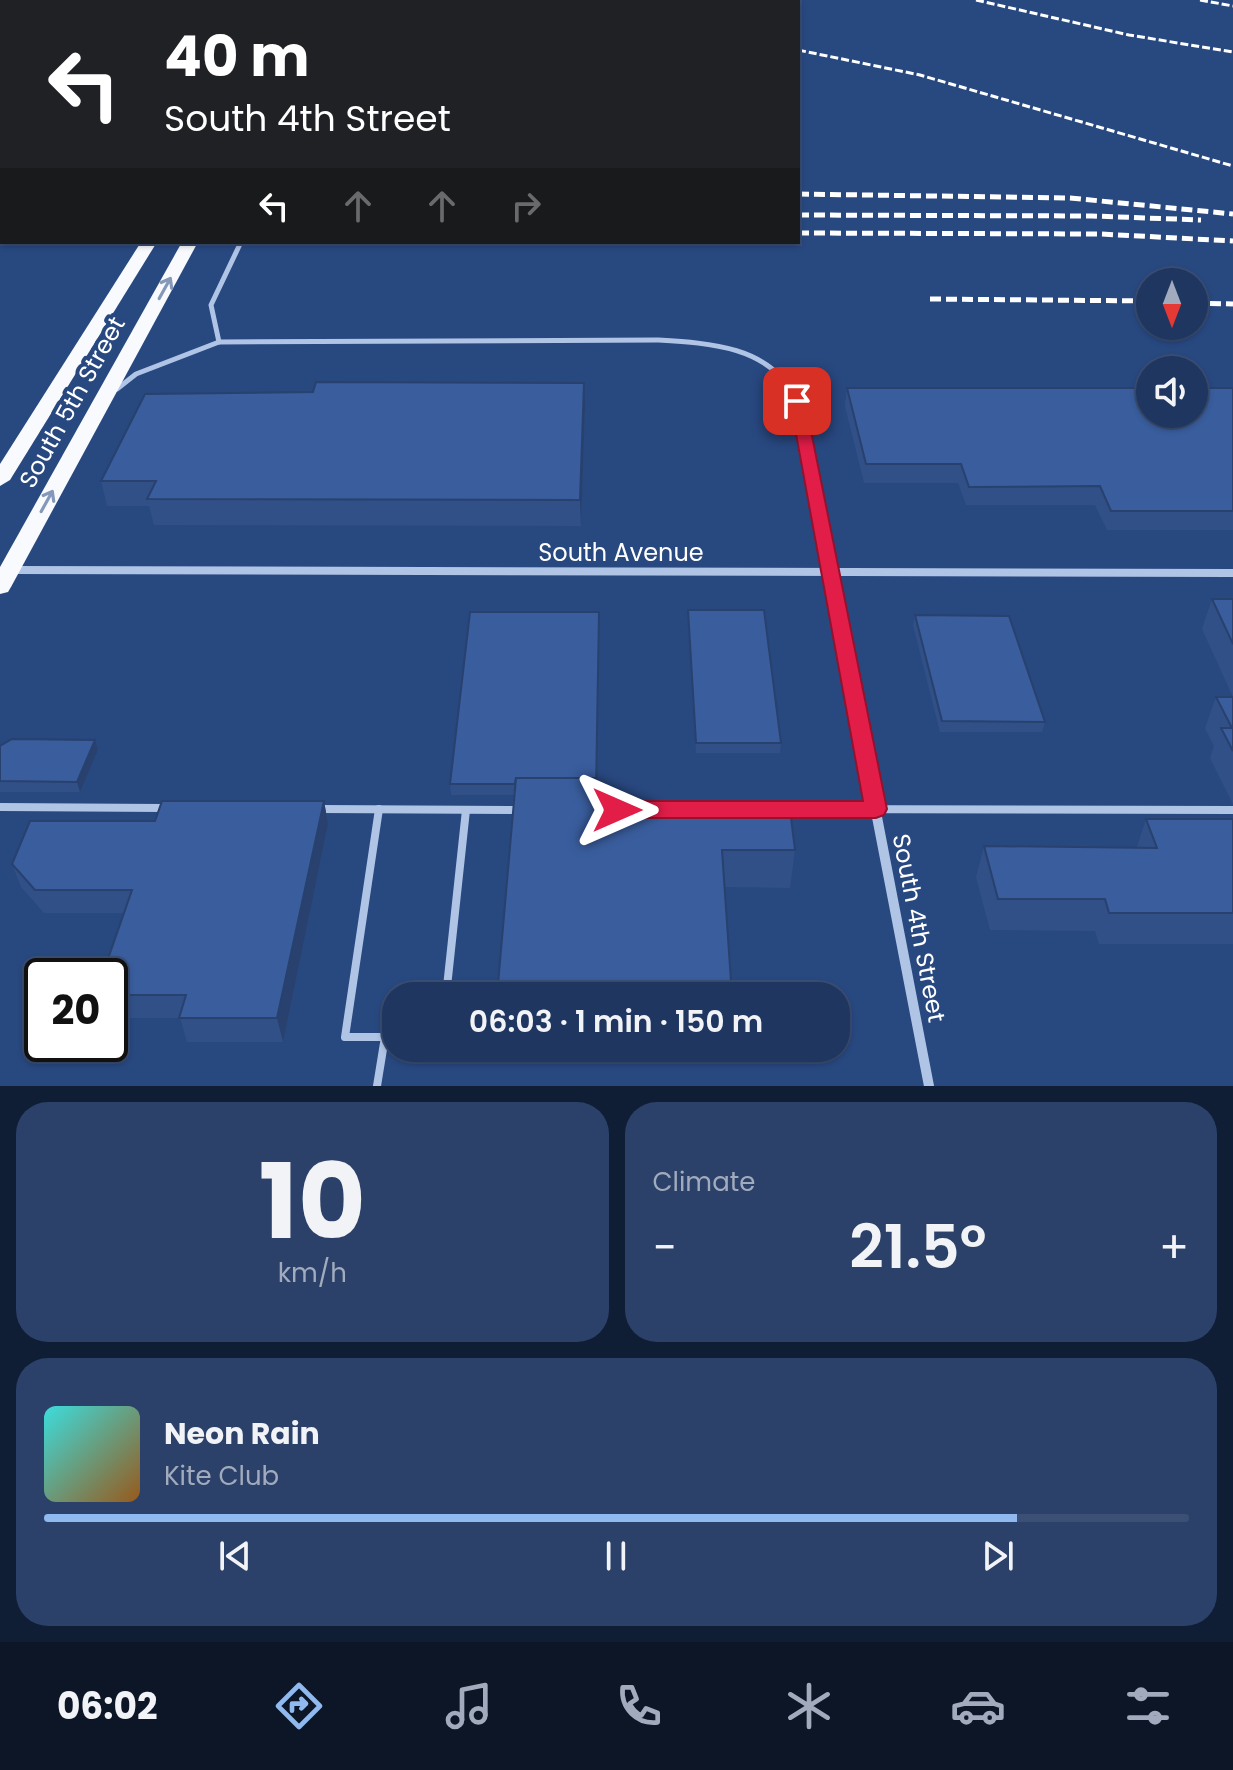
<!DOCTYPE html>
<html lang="en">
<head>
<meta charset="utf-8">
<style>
	body { margin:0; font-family:Poppins,sans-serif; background:#2b4169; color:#f1f3f6; height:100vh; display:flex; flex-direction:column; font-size:30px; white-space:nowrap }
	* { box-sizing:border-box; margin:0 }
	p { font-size:26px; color:#a1abbd }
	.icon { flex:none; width:44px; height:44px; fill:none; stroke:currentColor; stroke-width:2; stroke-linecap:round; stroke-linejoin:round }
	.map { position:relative; height:1086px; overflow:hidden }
	.drawer { display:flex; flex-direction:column; gap:16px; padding:16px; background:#101e35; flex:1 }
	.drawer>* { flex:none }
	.guide { position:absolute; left:0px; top:0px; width:800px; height:244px; box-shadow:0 2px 6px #0004,0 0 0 2px #3c5075; background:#202124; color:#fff; overflow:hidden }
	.needle { width:52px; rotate:180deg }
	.controls { position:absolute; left:1136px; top:268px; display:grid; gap:16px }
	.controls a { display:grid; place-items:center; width:72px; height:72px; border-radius:50%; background:#1e3660; box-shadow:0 2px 6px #0004,0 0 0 2px #3c5075; font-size:40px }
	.speed { position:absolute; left:24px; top:958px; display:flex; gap:16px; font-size:40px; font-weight:700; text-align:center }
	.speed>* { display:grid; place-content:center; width:104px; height:104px; border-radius:50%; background:#1e3660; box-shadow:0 2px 6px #0004,0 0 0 2px #3c5075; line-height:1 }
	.speed .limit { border:4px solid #111; border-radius:12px; background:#fff; color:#111 }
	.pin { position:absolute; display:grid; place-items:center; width:68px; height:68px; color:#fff; margin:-34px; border-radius:16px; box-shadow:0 4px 12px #0006 }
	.me { position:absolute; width:88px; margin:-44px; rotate:90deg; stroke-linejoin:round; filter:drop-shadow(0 0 6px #0008) }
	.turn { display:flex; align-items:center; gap:28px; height:168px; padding:0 32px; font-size:36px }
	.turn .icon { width:104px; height:104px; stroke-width:2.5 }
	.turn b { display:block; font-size:56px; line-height:68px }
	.lanes { display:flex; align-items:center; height:76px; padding:0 32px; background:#0003; justify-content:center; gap:40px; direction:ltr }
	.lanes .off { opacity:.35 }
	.big { font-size:60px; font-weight:600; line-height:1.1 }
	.drawer .tile { flex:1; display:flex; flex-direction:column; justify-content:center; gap:12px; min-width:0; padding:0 28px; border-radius:32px; background:#2b4169 }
	.drawer .dial { align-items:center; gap:0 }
	.dial b { font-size:104px; line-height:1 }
	.song { display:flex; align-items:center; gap:24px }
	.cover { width:96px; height:96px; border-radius:12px; background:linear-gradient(135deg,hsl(180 70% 55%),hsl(30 70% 35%)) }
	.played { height:8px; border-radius:4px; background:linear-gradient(90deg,#90b9f0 85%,#3c5075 85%) }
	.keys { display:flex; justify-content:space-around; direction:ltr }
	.heat { display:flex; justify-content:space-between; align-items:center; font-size:44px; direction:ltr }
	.drawer .tiles { flex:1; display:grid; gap:16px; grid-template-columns:1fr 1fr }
	.tile:last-child { grid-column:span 2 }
	.trip { position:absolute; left:382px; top:982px; width:468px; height:80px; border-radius:32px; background:#1e3660; box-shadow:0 2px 6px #0004,0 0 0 2px #3c5075; font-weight:600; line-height:80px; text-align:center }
	.dock { display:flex; height:128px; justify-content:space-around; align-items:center; background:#0c1626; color:#a1abbd }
	.dock .icon { width:56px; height:56px }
	.dock .on { color:#90b9f0 }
	.dock b { font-size:36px; color:#f1f3f6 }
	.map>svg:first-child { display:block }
</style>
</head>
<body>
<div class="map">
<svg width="1233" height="1086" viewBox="0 0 1233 1086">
	<rect width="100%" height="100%" fill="#284880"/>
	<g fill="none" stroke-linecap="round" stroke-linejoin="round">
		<!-- service-far2 -->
		<g stroke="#b0c4e6" stroke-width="5">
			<path d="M219 342 211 305 241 242"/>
			<path d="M117 389 136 374 219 342 657 340C709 343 769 346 795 397"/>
		</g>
		<!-- service-far1 -->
		<path stroke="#b0c4e6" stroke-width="6" d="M794 395 797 401"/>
		<!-- service -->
		<g stroke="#b0c4e6" stroke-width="8">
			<path d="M0 807 164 808"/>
			<path d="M320 809 520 810"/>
			<path d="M379 809 345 1037H385"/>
			<path d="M784 809 1233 810"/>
			<path d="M446 996 466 810"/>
			<path d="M377 1086 385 1037 396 1038"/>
		</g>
		<!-- minor-far1 -->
		<g stroke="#b0c4e6" stroke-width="8">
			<path d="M797 401 854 695"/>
			<path d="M10 570 1233 573"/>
		</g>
		<!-- minor -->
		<path stroke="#b0c4e6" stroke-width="10" d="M853 693 929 1086"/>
		<!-- trunk -->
		<g fill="#f8fafe" fill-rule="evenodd">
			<path d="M141 242H157L10 480 0 486V464Z"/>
			<path d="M182 242H198L11 587 8 592 0 594V567Z"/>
		</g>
		<!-- rail-far1 -->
		<g stroke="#fff" stroke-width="3" stroke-dasharray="8 3" stroke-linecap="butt">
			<path d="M976 0 1129 35 1233 52"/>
			<path d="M1200 0 1233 6"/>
			<path d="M195 2 217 0"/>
			<path d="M798 50 920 75 1233 166"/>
		</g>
		<!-- rail -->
		<g stroke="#fff" stroke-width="5" stroke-dasharray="11 5" stroke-linecap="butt">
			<path d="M798 194 1070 198 1233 214"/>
			<path d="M798 215 1092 216 1201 220"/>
			<path d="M798 233 1101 234 1233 241"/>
			<path d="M930 299 1150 301"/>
			<path d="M1194 303 1233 304"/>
		</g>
	</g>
	<!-- wall -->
	<g fill="#315087">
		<path d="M847 388H1233V530H1107L1095 505H966L958 483H864L845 406Z"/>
		<path d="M585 407 581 526 154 525 149 506H107L101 481Z"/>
		<path d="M1212 599H1233V697L1202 629Z"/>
		<path d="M688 610 781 743 780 753H696Z"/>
		<path d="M599 612 596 801 795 850 790 888 725 887 514 795H451L450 784Z"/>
		<path d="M915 615 1045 722 1042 732H940L913 625Z"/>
		<path d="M1216 697H1233V804L1210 758 1214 746 1205 728Z"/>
		<path d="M0 746 98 750 80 792H0Z"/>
		<path d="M324 801 328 824 283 1042H187L180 1018H110V976L124 913H44L21 887 12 864 155 821Z"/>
		<path d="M1146 819H1233V944H1099L1095 931 990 930 976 877 984 846 1137 847Z"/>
	</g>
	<!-- shaded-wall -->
	<g fill="#28416e">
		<path d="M584 383 585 407 581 526 580 500Z"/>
		<path d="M95 740 98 750 80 792 77 782Z"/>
		<path d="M324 801 328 824 283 1042 277 1018Z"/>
	</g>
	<!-- building -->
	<g fill="#395d9d" stroke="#28416e" stroke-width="2">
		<path d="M316 382 584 383 580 500 147 499 156 481H101L145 394 313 392Z"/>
		<path d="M847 388H1150V414H1194V388H1233V511H1111L1100 486 969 487 961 464H866Z"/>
		<path d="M1212 599H1233V644Z"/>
		<path d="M688 610H764L781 743H696Z"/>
		<path d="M470 612H599L596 791 595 778H516L515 784H450Z"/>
		<path d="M915 615 1009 616 1045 722 942 721Z"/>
		<path d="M1216 697H1233V751L1221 728H1232Z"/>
		<path d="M12 739 95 740 77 782 0 781V746Z"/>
		<path d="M516 778H595V801L789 802 795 850H722L732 996H497Z"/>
		<path d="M162 801H324L277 1018H179L186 995H110V976H102L132 890H35L12 864 30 821H155Z"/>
		<path d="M1146 819H1233V913H1109L1105 899H998L984 846 1157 848Z"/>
	</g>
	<!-- one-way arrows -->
	<defs><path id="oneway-shaft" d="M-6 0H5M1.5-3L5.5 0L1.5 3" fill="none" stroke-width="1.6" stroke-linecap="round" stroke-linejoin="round" transform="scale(2)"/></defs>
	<g stroke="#8698b9">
		<use href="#oneway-shaft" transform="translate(165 288) rotate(-61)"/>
		<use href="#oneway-shaft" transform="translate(47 501) rotate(-61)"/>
	</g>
	<!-- route -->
	<path fill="#e11d48" stroke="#92132f" stroke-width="2" d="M797 396 805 401 887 809 884 815 876 818H617L609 816 606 810 609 804 617 801H863L790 401Z"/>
	<g text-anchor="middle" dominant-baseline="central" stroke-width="8" stroke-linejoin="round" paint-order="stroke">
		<!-- street labels -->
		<g font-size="24" fill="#fff" stroke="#284880">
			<text transform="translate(72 402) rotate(-61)">South 5th Street</text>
			<text x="621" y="552">South Avenue</text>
			<text transform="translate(919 928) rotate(79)">South 4th Street</text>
		</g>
	</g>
</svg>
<div class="controls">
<a><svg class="needle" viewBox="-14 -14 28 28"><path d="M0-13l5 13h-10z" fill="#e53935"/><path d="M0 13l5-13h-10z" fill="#a1abbd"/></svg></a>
<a><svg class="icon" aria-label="sound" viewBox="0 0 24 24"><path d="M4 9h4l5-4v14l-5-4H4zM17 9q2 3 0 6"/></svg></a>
</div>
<div class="speed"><div class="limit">20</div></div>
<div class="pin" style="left:797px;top:401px;background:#d93025"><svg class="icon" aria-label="arrive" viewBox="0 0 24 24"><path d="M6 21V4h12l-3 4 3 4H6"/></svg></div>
<svg class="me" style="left:617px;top:810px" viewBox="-20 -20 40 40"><path d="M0-17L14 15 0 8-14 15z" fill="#e11d48" stroke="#fff" stroke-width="4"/></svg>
<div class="trip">06:03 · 1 min · 150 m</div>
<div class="guide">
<div class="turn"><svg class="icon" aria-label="left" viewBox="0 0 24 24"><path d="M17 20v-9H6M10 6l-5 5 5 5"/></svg><div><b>40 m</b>South 4th Street</div></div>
<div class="lanes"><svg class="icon" aria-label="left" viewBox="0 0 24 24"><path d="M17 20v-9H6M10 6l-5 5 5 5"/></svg><svg class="icon off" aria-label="ahead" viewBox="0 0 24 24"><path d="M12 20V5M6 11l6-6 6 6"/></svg><svg class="icon off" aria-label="ahead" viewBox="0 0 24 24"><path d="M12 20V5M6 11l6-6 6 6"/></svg><svg class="icon off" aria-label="right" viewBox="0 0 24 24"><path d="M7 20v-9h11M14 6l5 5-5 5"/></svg></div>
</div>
</div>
<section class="drawer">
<div class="tiles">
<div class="tile dial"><b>10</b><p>km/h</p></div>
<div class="tile"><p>Climate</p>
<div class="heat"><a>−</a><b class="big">21.5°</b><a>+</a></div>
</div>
<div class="tile">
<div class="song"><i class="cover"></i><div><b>Neon Rain</b><p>Kite Club</p></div></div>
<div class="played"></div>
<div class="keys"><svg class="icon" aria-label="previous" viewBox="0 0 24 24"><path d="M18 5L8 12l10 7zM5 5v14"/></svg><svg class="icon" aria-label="pause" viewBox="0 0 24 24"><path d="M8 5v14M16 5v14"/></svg><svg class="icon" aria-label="next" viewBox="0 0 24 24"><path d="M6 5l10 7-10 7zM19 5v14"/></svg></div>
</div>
</div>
</section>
<nav class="dock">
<b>06:02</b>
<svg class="icon on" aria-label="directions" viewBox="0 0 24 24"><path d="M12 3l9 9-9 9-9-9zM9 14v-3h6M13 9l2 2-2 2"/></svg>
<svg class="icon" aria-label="music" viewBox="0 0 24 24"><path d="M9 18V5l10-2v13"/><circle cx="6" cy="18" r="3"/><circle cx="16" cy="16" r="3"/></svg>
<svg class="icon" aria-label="phone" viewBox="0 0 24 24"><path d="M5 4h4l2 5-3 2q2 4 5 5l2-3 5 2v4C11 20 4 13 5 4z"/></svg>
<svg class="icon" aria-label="climate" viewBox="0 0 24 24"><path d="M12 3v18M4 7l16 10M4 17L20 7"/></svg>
<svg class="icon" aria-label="car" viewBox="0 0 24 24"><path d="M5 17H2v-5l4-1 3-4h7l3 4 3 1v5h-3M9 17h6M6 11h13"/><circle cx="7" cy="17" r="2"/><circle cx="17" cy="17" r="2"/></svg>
<svg class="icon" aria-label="filters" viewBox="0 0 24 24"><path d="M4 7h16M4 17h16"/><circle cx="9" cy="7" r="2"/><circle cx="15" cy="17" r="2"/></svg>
</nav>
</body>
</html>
